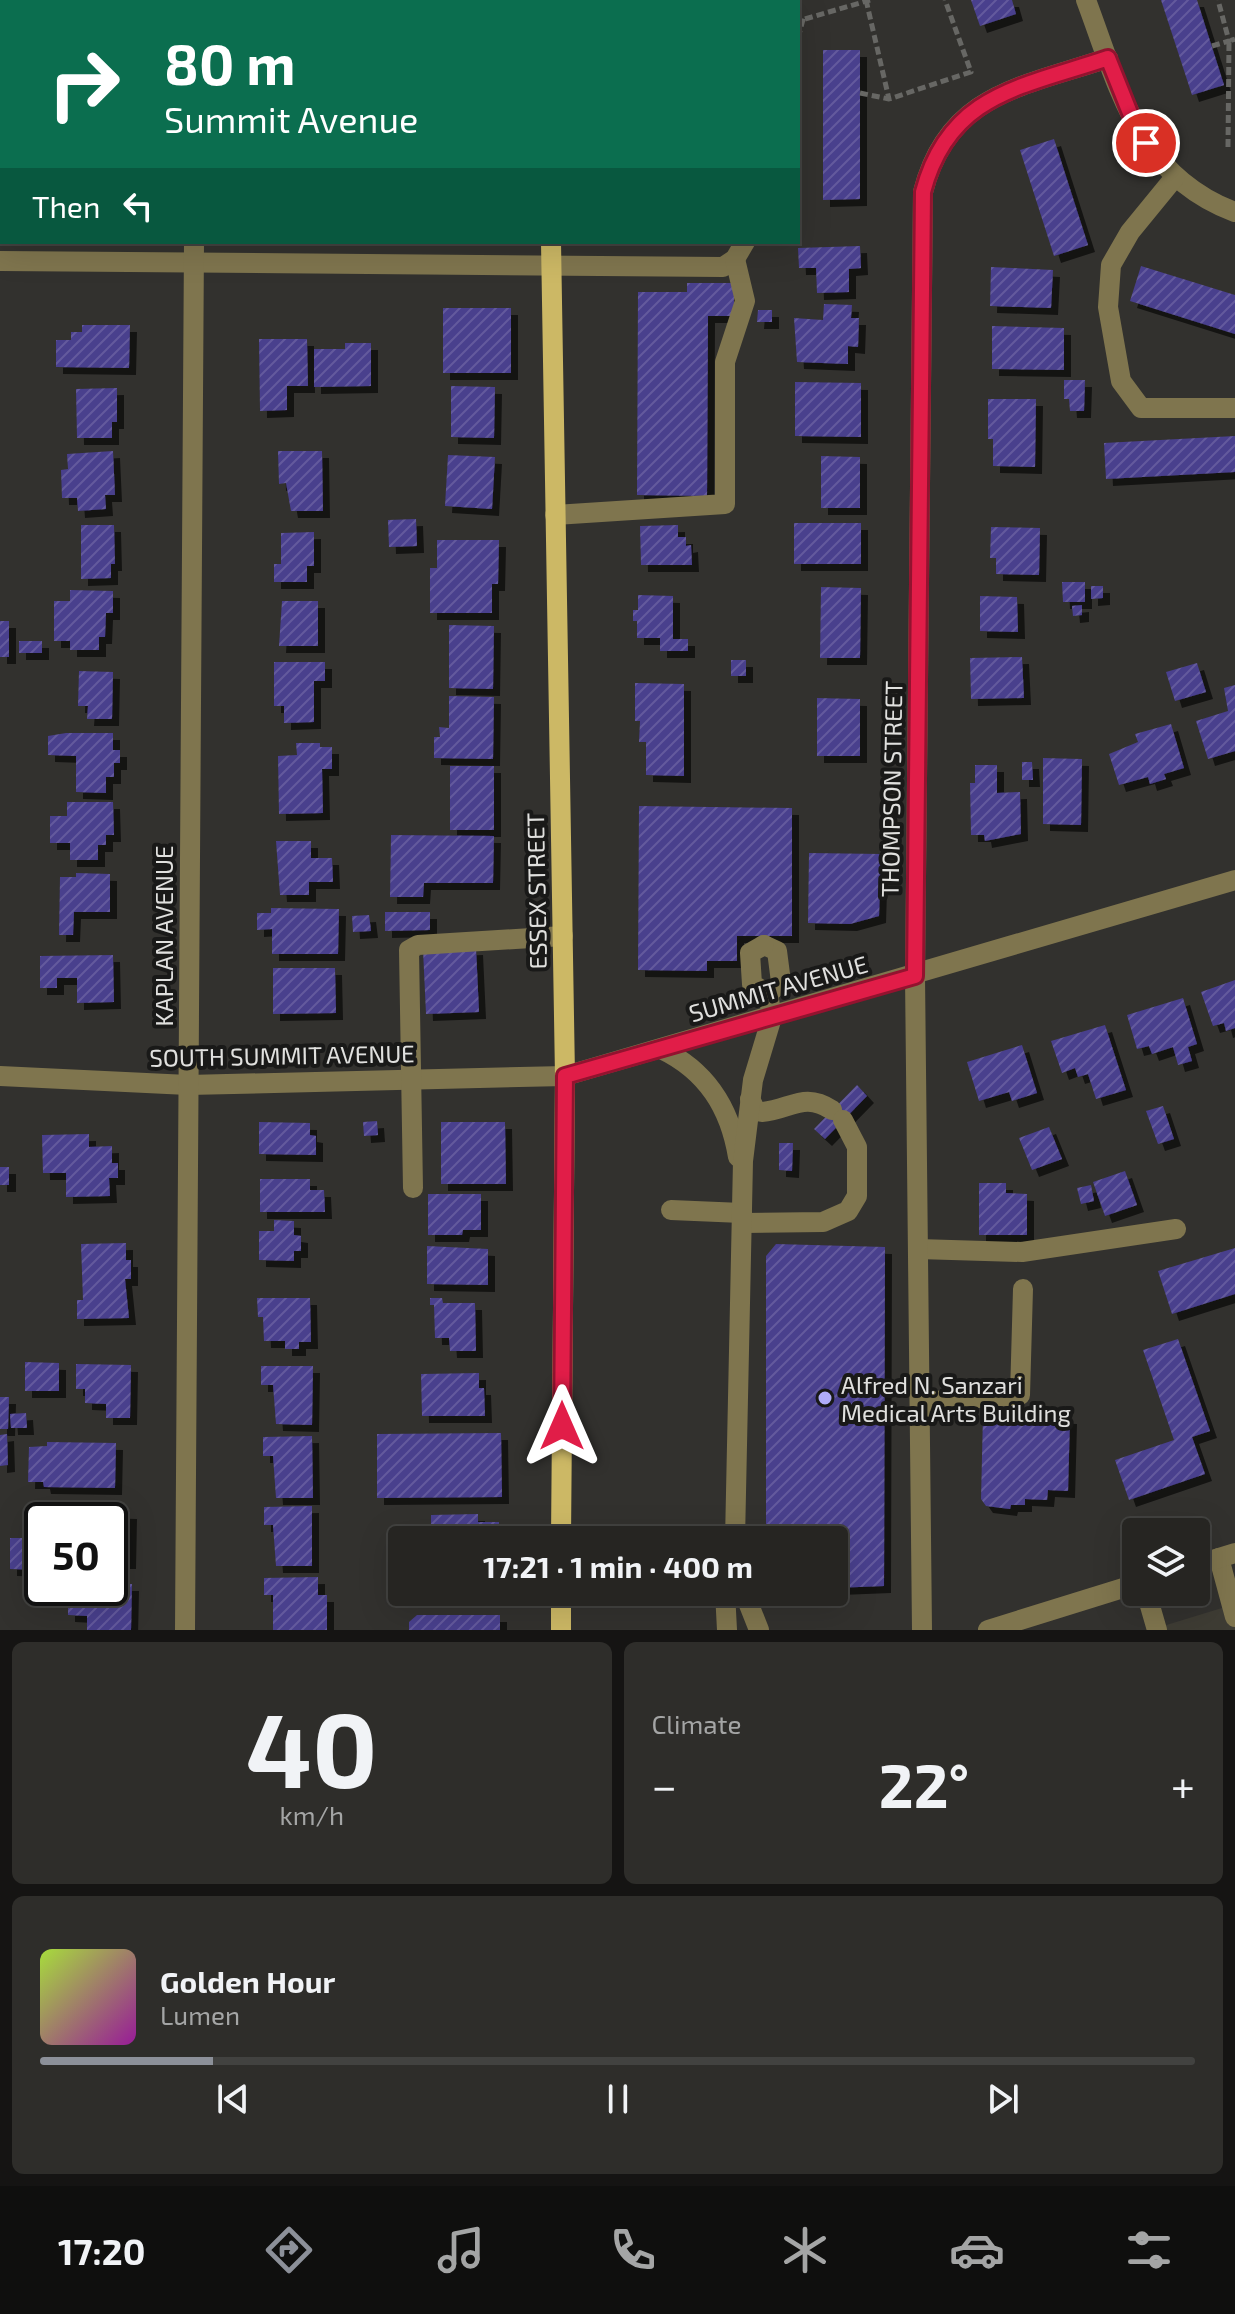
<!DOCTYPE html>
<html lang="en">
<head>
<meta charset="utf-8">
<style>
	body { margin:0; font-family:"Exo 2",sans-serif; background:#2e2d2a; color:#f1f3f6; height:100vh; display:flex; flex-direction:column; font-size:30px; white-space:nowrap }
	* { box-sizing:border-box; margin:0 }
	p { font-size:26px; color:#a4a5a5 }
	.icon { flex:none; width:44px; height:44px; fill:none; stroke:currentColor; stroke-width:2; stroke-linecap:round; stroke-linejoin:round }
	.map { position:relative; height:1630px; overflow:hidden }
	.drawer { display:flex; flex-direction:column; gap:12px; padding:12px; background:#151413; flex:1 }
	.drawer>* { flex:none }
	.guide { position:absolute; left:0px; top:0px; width:800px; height:244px; box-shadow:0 8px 32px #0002,0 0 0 2px #424240; background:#0b6e4f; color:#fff; overflow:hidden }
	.buttons { position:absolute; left:1122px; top:1518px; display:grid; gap:16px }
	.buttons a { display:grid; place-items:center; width:88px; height:88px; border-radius:8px; background:#262522; box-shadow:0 8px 32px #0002,0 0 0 2px #424240; font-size:40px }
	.speed { position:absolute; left:24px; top:1502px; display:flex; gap:16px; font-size:40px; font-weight:700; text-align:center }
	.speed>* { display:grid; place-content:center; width:104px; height:104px; border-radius:50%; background:#262522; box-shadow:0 8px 32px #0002,0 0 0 2px #424240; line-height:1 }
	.speed .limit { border:4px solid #111; border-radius:12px; background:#fff; color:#111 }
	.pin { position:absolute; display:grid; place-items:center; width:68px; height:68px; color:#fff; margin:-34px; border:4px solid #fff; border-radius:50%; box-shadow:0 2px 8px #0007 }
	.me { position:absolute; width:88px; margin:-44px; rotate:0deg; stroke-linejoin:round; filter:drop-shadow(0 0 6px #0008) }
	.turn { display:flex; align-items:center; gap:28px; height:168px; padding:0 32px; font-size:36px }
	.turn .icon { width:104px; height:104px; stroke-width:2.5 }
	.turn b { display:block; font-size:56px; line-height:68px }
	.then { display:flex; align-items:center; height:76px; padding:0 32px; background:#0003; gap:16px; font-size:30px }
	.big { font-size:60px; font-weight:700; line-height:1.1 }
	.drawer .tile { flex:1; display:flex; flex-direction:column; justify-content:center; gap:12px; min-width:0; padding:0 28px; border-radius:12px; background:#2e2d2a }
	.drawer .dial { align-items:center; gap:0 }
	.dial b { font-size:104px; line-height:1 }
	.song { display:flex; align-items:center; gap:24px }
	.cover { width:96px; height:96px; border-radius:12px; background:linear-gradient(135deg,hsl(80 70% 55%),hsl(300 70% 35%)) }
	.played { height:8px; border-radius:4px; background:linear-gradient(90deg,#8c9099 15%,#424240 15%) }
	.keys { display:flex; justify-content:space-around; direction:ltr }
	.heat { display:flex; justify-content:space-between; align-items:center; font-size:44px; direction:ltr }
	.drawer .tiles { flex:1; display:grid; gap:12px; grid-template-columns:1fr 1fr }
	.tile:last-child { grid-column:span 2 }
	.trip { position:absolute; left:388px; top:1526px; width:460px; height:80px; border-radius:8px; background:#262522; box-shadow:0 8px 32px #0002,0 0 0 2px #424240; font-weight:700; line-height:80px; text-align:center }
	.tabs { display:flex; height:128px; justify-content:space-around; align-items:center; background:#0f0f0e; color:#a4a5a5 }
	.tabs .icon { width:56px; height:56px }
	.tabs .active { color:#8c9099 }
	.tabs b { font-size:36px; color:#f1f3f6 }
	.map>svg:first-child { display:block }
</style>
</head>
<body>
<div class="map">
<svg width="1235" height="1630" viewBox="0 0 1235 1630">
	<defs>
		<pattern id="building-hatch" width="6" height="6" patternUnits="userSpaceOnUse" patternTransform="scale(2)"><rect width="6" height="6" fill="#493f8d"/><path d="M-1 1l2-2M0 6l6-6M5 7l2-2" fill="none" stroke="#635a9d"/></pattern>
		<filter id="shadow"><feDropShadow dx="7" dy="7" stdDeviation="0" flood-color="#0009"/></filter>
	</defs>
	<rect width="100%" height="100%" fill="#32312e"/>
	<!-- built -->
	<path fill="#3e3c34" d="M1235 1604V1630H1150Z"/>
	<!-- building -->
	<g fill="url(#building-hatch)" filter="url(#shadow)">
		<path d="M971 0H1012L1016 14 980 26Z"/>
		<path d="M1161 0H1197L1224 85 1192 95Z"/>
		<path d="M823 50H860V199L823 200Z"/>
		<path d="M1054 139 1088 245 1054 256 1020 150Z"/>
		<path d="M860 246 861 268 849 269V292L817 293 816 268H799L798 248Z"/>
		<path d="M1141 266 1235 295V334L1130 301Z"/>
		<path d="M991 267 1053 270 1051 308 990 306Z"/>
		<path d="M687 283H734V316H708L707 496 637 495 638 292H687Z"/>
		<path d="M824 304 852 305 851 318H859L858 347 848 346V364L797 362 794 318 823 320Z"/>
		<rect x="443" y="308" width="68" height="65"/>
		<path d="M758 310H772V322H757Z"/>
		<path d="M82 325H130L129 368 56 367V340H71V332H82Z"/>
		<path d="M992 326 1064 328V370L992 369Z"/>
		<path d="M259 339H307L308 386H287V410L260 411Z"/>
		<path d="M345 343H371V386L314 387V349H345Z"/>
		<path d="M1064 380H1085L1084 411H1070L1069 399H1064Z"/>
		<path d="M795 382 861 383V437L795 436Z"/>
		<path d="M451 386 495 387 494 438 451 437Z"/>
		<path d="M117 388V422H112V438H77L76 389Z"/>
		<path d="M988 399H1036L1035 467 993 466V439H988Z"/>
		<path d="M1235 436V472L1106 479 1104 443Z"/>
		<path d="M113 451 115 495H105L106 509 78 511 77 498H62L61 470 68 469 67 454Z"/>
		<path d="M278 451H322L323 511H291L286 483 279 484Z"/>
		<path d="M448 455 495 457 492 509 445 506Z"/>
		<path d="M821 456 860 457V508H821Z"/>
		<path d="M416 519 417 546 389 547 388 520Z"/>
		<rect x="794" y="523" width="67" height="41"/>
		<path d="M81 525H114L115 564H111V578L81 579Z"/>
		<path d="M678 525V537H686V546L691 545 692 565H641L640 526Z"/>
		<path d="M991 527 1040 528 1039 575 996 574V558H990Z"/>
		<path d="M314 532V566H307V582H274V564H281V533Z"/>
		<path d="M437 540H499L498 584H492V613H430V568H437Z"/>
		<path d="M1062 582H1085V602H1063Z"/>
		<path d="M1091 586H1103V598L1091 599Z"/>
		<path d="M821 587 861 588 860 658H820Z"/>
		<path d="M70 590 113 591V613H106L105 637H99V650H70V641H54V601H70Z"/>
		<path d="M638 595 673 596V639H688V651H660V638H637V621H633V610H638Z"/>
		<path d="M980 596 1017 597 1018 632 980 631Z"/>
		<path d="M282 601H318V646H279Z"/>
		<path d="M1082 605V615L1073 616 1072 606Z"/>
		<rect x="0" y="621" width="9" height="36"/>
		<path d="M449 625 494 626 493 689 449 688Z"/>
		<rect x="19" y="641" width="23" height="12"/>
		<path d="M1022 657 1024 698 971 699 970 658Z"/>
		<rect x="731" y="660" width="15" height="16"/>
		<path d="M274 662H325V681H314V722L284 723V706H274Z"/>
		<path d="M1197 663 1206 692 1175 701 1166 672Z"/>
		<path d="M79 671 113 672 112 719H87L88 706H78Z"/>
		<path d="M635 683 684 684V776L646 775V742H639L640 721H635Z"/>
		<path d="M1235 685V751L1208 759 1196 721 1228 711 1224 688Z"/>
		<path d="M449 696 494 697 493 759 434 758V737H440L439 727 449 728Z"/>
		<path d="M817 698 860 699V756H817Z"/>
		<path d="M1171 724 1184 768 1164 774 1166 779 1150 784 1148 777 1119 785 1109 754 1138 742 1135 734Z"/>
		<path d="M66 733H113V750H120V763H114V777H106V793L76 792V756L48 755V736Z"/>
		<path d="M296 743H320V747H332V769H322L323 813 279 814 278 756 297 755Z"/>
		<path d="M1043 758 1082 759 1081 825 1043 824Z"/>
		<path d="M1022 762H1032L1033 780H1022Z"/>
		<path d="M975 765H997V793L1020 792 1021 834 985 841 984 835H971L970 783H975Z"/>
		<rect x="450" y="766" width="44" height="64"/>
		<path d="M67 802H113L114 835H106V845H98V860H70V843H50V816H67Z"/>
		<path d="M639 806 792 808V936H737V961H707V971L638 970Z"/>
		<path d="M391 835 494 836 493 883H424L423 897H390Z"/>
		<path d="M276 841H311V858H332L333 882H309V895H280Z"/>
		<path d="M809 853 881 854 879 916 850 924 808 923Z"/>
		<path d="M76 873 110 874V912H74L73 935H59L60 877H76Z"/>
		<path d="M271 908 339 909 338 954H272V929L257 930V913H271Z"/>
		<path d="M385 912H430V930L385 931Z"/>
		<path d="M369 915 371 931 353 932 352 916Z"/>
		<path d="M476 948 479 1012 426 1014 423 950Z"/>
		<path d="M113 955 114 1002 77 1003V978H57V988H40V956Z"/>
		<path d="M273 968H335L336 1013 273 1014Z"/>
		<path d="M1235 980V1028L1226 1031 1224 1023 1213 1026 1201 992Z"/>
		<path d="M1183 998 1197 1044 1188 1047 1192 1061 1178 1065 1173 1047 1152 1054 1149 1046 1137 1049 1127 1015Z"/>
		<path d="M1105 1025 1126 1090 1096 1099 1088 1074 1078 1077 1075 1068 1062 1073 1051 1041Z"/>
		<path d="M1022 1045 1037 1093 1012 1101 1009 1092 979 1101 967 1062Z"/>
		<path d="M857 1085 867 1096 825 1139 814 1129Z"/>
		<path d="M1163 1106 1174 1139 1158 1144 1146 1111Z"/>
		<path d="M377 1121 378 1135 364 1136 363 1122Z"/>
		<path d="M259 1122 310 1123V1135L316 1136V1155L259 1154Z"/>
		<path d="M441 1122H505L506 1184H441Z"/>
		<path d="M1049 1127 1062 1159 1032 1170 1019 1138Z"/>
		<path d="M89 1134V1147L112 1146V1163H118V1178H109L110 1196 66 1197V1173H43L42 1135Z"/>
		<path d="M779 1143H793L792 1171 779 1170Z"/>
		<rect x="0" y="1167" width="9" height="18"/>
		<path d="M1125 1171 1137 1205 1105 1216 1093 1182Z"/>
		<path d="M260 1179H310V1190H324L325 1212H260Z"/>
		<path d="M979 1183H1006V1193L1027 1194V1235H979Z"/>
		<path d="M1091 1185 1094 1201 1081 1204 1077 1188Z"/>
		<path d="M428 1194H481V1230H463L462 1235H428Z"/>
		<path d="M274 1220 294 1221V1235L301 1236V1251H294V1261L259 1260V1231H274Z"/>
		<path d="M126 1243V1260H131V1279H125L129 1318 77 1319V1300H83L81 1244Z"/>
		<path d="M776 1244 885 1247 884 1586 834 1588V1540H766V1256Z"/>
		<path d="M427 1246 488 1249V1285L427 1284Z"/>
		<path d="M1235 1248V1294L1172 1314 1158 1271Z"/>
		<path d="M257 1298H310L311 1342H299V1349H285V1341H264L263 1317H258Z"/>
		<path d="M430 1298H442L443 1303H475L476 1351H450L449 1338H435L434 1305H430Z"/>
		<path d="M1178 1339 1210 1431 1192 1437 1205 1474 1129 1500 1115 1460 1174 1440 1143 1350Z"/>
		<path d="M25 1362 59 1363V1391H25Z"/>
		<path d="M76 1364 131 1365 130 1418H106V1404L85 1403V1389H76Z"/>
		<path d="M261 1366H313L312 1425 276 1424 273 1385H261Z"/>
		<path d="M479 1373V1388H484L485 1416H422L421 1374Z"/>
		<path d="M0 1397H9L8 1429H0Z"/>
		<path d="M26 1413 27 1428H11L10 1414Z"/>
		<path d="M983 1414 1070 1417 1068 1491 1048 1490 1047 1500 1025 1499V1505H1011L1010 1509 986 1506 981 1499Z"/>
		<path d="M501 1433 502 1497 377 1498V1434Z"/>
		<path d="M7 1434 8 1465 0 1466V1435Z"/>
		<path d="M312 1436 313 1498H276L273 1456H263V1437Z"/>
		<path d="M47 1442 116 1443 115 1488 44 1487 43 1482H28L29 1447 47 1446Z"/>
		<path d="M81 1505H97V1511L130 1512 129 1562H110V1520H81Z"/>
		<path d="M312 1506V1566H276L273 1525H264V1507Z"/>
		<path d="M478 1514V1522H499V1540H431V1515Z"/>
		<path d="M10 1538H42L41 1570 10 1569Z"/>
		<path d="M318 1577V1595H327V1630H273V1595H264V1578Z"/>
		<path d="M110 1584H132L131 1630H87V1616L68 1615V1594H88V1588H110Z"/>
		<path d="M417 1615H500V1630H409V1622Z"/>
	</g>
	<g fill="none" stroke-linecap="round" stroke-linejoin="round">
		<!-- path -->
		<g stroke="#676764" stroke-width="5" stroke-dasharray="8 4" stroke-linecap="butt">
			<path d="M866 0 889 99"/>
			<path d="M805 19 870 0"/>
			<path d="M798 38 804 16"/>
			<path d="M1212 46 1229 41 1218 0"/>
			<path d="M860 93 889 99 971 72 945 0"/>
			<path d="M1228 147 1229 41 1235 39"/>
			<path d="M798 150 799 206"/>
		</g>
		<!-- minor -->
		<g stroke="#7f754e" stroke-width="20">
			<path d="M783 0V2"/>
			<path d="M1086 0C1119 88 1138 176 1235 212"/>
			<path d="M196 2V0"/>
			<path d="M421 2V0"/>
			<path d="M1175 177 1130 232 1111 265 1108 307 1121 381 1141 408H1235"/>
			<path d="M0 261 723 267 735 259 745 242"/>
			<path d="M555 515 725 504V362L745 301 735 259"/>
			<path d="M764 945 777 951 781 982 768 994"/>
			<path d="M661 1049C707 1071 730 1108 738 1157"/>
			<path d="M0 1076 188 1085 565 1076 1235 880"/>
			<path d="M750 1099 756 1111 762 1112C790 1110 804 1091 832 1110"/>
			<path d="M413 1188 409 950 418 945 563 936"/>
			<path d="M671 1210 742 1213"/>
			<path d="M742 1223 823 1222 848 1211 857 1196V1147L843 1120"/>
			<path d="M918 1249 1022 1252 1176 1229"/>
			<path d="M920 1402 1020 1395 1023 1289"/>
			<path d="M735 1540 743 1161 753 1080 772 1017 768 994 752 984 750 953 764 945"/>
			<path d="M1219 1558 1235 1617"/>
			<path d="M1196 1565 1235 1553"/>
			<path d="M725 1592 727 1630"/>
			<path d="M744 1592 759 1630"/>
			<path d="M1146 1592 1157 1630"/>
			<path d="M185 1630 194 242"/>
			<path d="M922 1630 915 976 923 192C948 93 1023 87 1108 58"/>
			<path d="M988 1630 1136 1584"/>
		</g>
		<!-- major -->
		<g stroke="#ccb865" stroke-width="20">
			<path d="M553 2V0"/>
			<path d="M551 242 565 1076 561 1540"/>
			<path d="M561 1630V1592"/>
		</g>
	</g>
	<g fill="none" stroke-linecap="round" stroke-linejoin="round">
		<defs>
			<path id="route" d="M562 1426 565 1076 915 976 923 192C949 93 1023 87 1108 58L1136 128 1146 143"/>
		</defs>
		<!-- route casing -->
		<use href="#route" stroke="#92132f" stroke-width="20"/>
		<!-- route -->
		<use href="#route" stroke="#e11d48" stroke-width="14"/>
	</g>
	<!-- markers -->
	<circle fill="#b0adfa" stroke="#191918" stroke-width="3" cx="825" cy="1398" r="8"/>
	<g text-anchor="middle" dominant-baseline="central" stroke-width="8" stroke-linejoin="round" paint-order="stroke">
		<!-- street labels -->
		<g font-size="24" fill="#e0e0de" stroke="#191918">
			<text transform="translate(891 789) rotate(-89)">THOMPSON STREET</text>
			<text transform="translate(536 891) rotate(-91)">ESSEX STREET</text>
			<text transform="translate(163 936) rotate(-90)">KAPLAN AVENUE</text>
			<text transform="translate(778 988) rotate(-16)">SUMMIT AVENUE</text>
			<text transform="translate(282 1055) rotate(-1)">SOUTH SUMMIT AVENUE</text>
		</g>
		<!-- poi labels -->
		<g font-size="24" fill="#e0e0de" stroke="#191918" text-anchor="start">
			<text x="841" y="1384">Alfred N. Sanzari<tspan x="841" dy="28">Medical Arts Building</tspan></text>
		</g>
	</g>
</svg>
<div class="buttons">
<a><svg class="icon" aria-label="layers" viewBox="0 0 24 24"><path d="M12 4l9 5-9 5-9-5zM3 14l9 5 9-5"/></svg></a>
</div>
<div class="speed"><div class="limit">50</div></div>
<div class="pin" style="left:1146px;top:143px;background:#d93025"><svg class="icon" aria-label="arrive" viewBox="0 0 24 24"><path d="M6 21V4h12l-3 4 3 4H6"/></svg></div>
<svg class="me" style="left:562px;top:1426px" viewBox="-20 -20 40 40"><path d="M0-17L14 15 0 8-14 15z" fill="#e11d48" stroke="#fff" stroke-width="4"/></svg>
<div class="trip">17:21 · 1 min · 400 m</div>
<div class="guide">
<div class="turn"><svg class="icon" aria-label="right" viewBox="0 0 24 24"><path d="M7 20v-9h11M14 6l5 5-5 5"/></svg><div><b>80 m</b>Summit Avenue</div></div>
<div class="then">Then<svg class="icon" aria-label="left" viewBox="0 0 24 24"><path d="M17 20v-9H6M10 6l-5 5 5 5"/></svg></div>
</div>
</div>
<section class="drawer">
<div class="tiles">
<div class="tile dial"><b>40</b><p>km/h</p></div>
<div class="tile"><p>Climate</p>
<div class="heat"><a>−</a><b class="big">22°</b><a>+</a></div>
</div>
<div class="tile">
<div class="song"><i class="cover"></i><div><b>Golden Hour</b><p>Lumen</p></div></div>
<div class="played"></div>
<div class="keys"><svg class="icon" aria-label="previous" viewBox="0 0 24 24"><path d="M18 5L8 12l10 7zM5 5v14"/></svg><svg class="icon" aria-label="pause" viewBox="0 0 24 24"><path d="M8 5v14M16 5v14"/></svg><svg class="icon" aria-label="next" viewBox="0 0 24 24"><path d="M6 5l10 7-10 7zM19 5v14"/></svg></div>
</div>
</div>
</section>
<nav class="tabs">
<b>17:20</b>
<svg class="icon active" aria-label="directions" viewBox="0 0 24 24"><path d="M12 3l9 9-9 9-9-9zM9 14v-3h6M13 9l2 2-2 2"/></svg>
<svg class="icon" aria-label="music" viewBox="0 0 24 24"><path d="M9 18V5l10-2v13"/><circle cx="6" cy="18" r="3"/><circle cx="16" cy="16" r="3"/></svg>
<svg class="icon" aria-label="phone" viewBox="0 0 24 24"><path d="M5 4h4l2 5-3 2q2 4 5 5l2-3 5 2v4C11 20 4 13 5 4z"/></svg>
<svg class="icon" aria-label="climate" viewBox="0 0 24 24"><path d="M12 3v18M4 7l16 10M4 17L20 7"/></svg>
<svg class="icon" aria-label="car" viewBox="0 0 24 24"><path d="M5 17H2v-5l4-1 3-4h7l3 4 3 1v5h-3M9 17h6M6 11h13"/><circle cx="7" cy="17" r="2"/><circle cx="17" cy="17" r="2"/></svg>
<svg class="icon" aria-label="filters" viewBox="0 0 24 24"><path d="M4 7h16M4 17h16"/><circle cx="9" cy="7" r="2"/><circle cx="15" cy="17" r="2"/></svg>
</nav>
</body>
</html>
